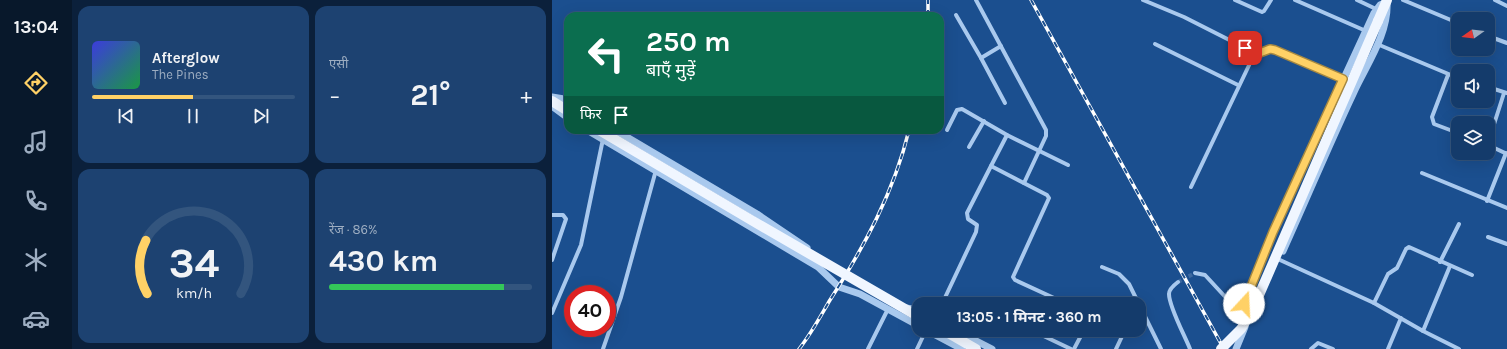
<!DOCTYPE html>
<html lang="hi">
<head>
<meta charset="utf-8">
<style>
	body { margin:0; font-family:Karla,"Noto Sans Devanagari",sans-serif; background:#1d4271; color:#f1f3f6; height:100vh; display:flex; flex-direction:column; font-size:15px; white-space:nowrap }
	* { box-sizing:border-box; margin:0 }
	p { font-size:13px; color:#9dadc1 }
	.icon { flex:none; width:22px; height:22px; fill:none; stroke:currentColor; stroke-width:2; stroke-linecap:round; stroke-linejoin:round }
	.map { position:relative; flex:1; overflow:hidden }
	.side { display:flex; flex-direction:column; gap:6px; padding:6px; background:#0b203b; width:480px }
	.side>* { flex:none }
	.guide { position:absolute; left:12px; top:12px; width:380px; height:122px; border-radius:12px; box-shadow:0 4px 16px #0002,0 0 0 1px #33557e; background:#0b6e4f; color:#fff; overflow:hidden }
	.needle { width:26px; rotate:256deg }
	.controls { position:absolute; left:899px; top:12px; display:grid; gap:8px }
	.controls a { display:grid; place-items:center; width:44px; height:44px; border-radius:8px; background:#143b6b; box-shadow:0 4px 16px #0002,0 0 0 1px #33557e; font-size:20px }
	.speed { position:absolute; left:12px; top:285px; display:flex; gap:8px; font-size:20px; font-weight:700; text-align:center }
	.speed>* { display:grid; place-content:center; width:52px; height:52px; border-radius:50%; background:#143b6b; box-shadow:0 4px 16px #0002,0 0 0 1px #33557e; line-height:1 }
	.speed .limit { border:6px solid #d22; background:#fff; color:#111 }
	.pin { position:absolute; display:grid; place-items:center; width:34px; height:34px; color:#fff; margin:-17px; border-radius:8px; box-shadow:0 2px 6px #0006 }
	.me { position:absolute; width:44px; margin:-22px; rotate:20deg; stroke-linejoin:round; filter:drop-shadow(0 0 3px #0008) }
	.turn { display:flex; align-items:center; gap:14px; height:84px; padding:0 16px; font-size:18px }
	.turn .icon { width:52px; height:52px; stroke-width:2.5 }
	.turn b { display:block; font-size:28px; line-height:34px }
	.then { display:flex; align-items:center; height:38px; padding:0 16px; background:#0003; gap:8px; font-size:15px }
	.big { font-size:30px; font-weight:700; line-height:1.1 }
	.side .tile { flex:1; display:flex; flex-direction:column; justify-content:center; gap:6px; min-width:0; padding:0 14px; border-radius:12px; background:#1d4271 }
	.side .dial { align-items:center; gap:0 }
	.dial svg { height:104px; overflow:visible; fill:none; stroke:#33557e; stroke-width:7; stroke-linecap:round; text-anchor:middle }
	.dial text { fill:#f1f3f6; stroke:none }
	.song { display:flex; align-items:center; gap:12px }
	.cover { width:48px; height:48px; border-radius:6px; background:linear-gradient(135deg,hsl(240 70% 55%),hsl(140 70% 35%)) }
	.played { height:4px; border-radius:2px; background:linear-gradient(90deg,#ffd166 50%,#33557e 50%) }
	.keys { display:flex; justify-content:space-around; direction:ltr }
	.heat { display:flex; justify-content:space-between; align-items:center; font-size:22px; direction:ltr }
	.charge { height:6px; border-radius:3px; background:linear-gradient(90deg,#34c759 86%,#33557e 0) }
	.side .tiles { flex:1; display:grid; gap:6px; grid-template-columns:repeat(2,1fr) }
	.trip { position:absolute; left:360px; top:297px; width:234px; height:40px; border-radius:12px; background:#143b6b; box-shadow:0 4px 16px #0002,0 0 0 1px #33557e; font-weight:700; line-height:40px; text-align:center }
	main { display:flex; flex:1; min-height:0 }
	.tabs { display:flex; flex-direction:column; width:72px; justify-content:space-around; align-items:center; background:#08182b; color:#9dadc1 }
	.tabs .icon { width:28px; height:28px }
	.tabs .active { color:#ffd166 }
	.tabs b { font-size:18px; color:#f1f3f6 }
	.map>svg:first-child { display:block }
</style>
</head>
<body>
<main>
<nav class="tabs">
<b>13:04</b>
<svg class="icon active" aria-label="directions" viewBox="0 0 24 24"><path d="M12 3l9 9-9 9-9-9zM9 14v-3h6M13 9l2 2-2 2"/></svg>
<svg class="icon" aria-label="music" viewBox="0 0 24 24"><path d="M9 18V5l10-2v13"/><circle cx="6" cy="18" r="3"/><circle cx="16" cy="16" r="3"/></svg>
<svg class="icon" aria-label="phone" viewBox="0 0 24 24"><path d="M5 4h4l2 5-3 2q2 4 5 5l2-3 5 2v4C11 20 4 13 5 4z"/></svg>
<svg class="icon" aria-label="climate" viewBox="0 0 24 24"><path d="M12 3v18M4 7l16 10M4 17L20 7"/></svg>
<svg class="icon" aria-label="car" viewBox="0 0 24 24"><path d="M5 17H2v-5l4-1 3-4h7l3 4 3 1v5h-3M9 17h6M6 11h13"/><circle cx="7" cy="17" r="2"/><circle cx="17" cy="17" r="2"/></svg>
</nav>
<section class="side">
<div class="tiles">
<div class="tile">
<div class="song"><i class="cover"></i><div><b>Afterglow</b><p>The Pines</p></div></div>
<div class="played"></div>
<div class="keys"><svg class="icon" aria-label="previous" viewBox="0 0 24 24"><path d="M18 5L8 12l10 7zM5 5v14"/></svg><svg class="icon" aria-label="pause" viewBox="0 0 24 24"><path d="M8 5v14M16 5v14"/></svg><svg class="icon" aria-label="next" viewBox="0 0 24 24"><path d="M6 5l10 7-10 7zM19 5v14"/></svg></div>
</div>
<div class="tile"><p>एसी</p>
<div class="heat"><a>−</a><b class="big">21°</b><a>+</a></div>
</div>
<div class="tile dial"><svg viewBox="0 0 100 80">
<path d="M14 69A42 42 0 1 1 86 69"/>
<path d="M14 69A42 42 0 0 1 13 28" stroke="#ffd166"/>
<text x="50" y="56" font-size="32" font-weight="700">34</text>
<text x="50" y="72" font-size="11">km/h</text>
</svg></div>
<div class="tile"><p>रेंज · 86%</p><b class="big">430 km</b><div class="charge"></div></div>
</div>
</section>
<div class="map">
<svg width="955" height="349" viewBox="0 0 955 349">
	<rect width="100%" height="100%" fill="#1b4f8f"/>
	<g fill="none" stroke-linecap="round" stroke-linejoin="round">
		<!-- minor-tunnel -->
		<path stroke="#3d69a0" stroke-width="4" stroke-dasharray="4 2" stroke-linecap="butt" d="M626 282 643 273"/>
		<!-- minor -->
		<g stroke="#a9c9ee" stroke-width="4">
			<path d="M424 0 494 130V136L472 183"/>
			<path d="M591 0 632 17 705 54"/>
			<path d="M683 0 710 12 712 11 719 0"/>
			<path d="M743 0 814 31"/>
			<path d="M805 0 824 9"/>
			<path d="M851 0 906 23"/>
			<path d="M943 0 955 6"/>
			<path d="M404 15 429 58 449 46"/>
			<path d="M936 36 955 43"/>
			<path d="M603 44 686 85"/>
			<path d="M825 44 906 78"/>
			<path d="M429 58 453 103"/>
			<path d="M896 75 880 117 882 124 906 133"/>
			<path d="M936 87 955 93"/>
			<path d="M395 130 405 110 410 109 455 135"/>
			<path d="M936 143 952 93"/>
			<path d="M936 145 955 154"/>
			<path d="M417 147 432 121"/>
			<path d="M870 173 955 208"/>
			<path d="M639 187 700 59 713 51 723 50 791 79"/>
			<path d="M935 201 954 153"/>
			<path d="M0 215H11L14 219 0 260"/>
			<path d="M936 237 955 244"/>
			<path d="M728 260 822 303 871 331 898 266"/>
			<path d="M888 262 907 224"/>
			<path d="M550 267 567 274 577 284 609 349"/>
			<path d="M643 273 653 275 677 301 692 312"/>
			<path d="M626 282C622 285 617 289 617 294 617 307 633 336 638 349"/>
			<path d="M822 303 836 274 845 268 854 249 857 247 920 275"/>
			<path d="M390 304 424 232 425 225 416 219 415 213 439 166"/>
			<path d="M413 304 415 301 424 304"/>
			<path d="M515 304 463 280 461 277 497 198 495 195 439 166 455 135 516 165"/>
			<path d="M0 313 29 245 51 139"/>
			<path d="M479 330 519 349"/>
			<path d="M871 331 907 349"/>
			<path d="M51 349 69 297 104 170"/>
			<path d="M316 349 336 309"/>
			<path d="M365 349 374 330"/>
			<path d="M522 349 532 330"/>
			<path d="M564 349 573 330"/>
			<path d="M759 349 766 343 781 349"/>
			<path d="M836 349 849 318"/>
		</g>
		<!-- tertiary -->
		<g stroke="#a9c9ee" stroke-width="7">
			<path d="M0 97 12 99 16 102"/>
			<path d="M0 106 16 118"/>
			<path d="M35 130 266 267 287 287 308 294 367 326"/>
			<path d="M63 130 205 214 255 248"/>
			<path d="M354 308 367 310"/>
			<path d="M693 323 692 304 694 297 721 232 822 13 828 5 835 2C837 33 815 64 802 92 777 145 755 198 731 251"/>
			<path d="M374 330 410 349"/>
			<path d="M403 330 440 349"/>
			<path d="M684 349 693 327"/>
		</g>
		<!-- primary -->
		<g stroke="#f0f6ff" stroke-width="10">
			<path d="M826 21 835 0"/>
			<path d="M0 101 16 111"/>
			<path d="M391 330 424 349"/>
		</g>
		<defs>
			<g id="rail">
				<path d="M479 0 672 349"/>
				<path d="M376 16V0"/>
				<path d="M247 349C259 334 268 317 278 300 312 247 342 192 357 130"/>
			</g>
		</defs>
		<!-- rail casing -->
		<use href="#rail" stroke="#fff" stroke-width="3.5"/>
		<!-- rail -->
		<use href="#rail" stroke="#1b4f8f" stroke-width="2" stroke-dasharray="6" stroke-linecap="butt"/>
		<!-- primary-bridge -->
		<g stroke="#f0f6ff" stroke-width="10">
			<path d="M47 130 206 224 367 317"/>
			<path d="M669 349 689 329 701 309 826 21"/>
		</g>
	</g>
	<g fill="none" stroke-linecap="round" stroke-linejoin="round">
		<defs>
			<path id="route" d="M692 304 721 232 791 79 723 50 718 49 705 54 693 48"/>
		</defs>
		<!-- route casing -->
		<use href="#route" stroke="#a68842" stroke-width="10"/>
		<!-- route -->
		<use href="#route" stroke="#ffd166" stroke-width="7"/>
	</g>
</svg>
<div class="controls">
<a><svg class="needle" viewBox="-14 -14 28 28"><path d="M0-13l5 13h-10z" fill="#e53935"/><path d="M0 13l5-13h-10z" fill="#9dadc1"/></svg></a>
<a><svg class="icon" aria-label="sound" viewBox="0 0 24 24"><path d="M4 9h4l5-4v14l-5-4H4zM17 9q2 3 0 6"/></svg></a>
<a><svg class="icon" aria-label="layers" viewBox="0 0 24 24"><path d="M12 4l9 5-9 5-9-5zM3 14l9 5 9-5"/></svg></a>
</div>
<div class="speed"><div class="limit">40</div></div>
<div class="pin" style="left:693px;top:48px;background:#d93025"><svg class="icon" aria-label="arrive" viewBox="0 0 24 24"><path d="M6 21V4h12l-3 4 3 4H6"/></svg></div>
<svg class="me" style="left:692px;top:304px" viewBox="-20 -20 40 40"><circle r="19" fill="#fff"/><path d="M0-13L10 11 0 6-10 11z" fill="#ffd166"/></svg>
<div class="trip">13:05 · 1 मिनट · 360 m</div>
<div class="guide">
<div class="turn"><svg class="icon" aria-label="left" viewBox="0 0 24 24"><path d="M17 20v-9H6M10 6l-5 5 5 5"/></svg><div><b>250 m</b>बाएँ मुड़ें</div></div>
<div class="then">फिर<svg class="icon" aria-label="arrive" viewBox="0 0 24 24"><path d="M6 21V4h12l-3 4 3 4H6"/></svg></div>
</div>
</div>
</main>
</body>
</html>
